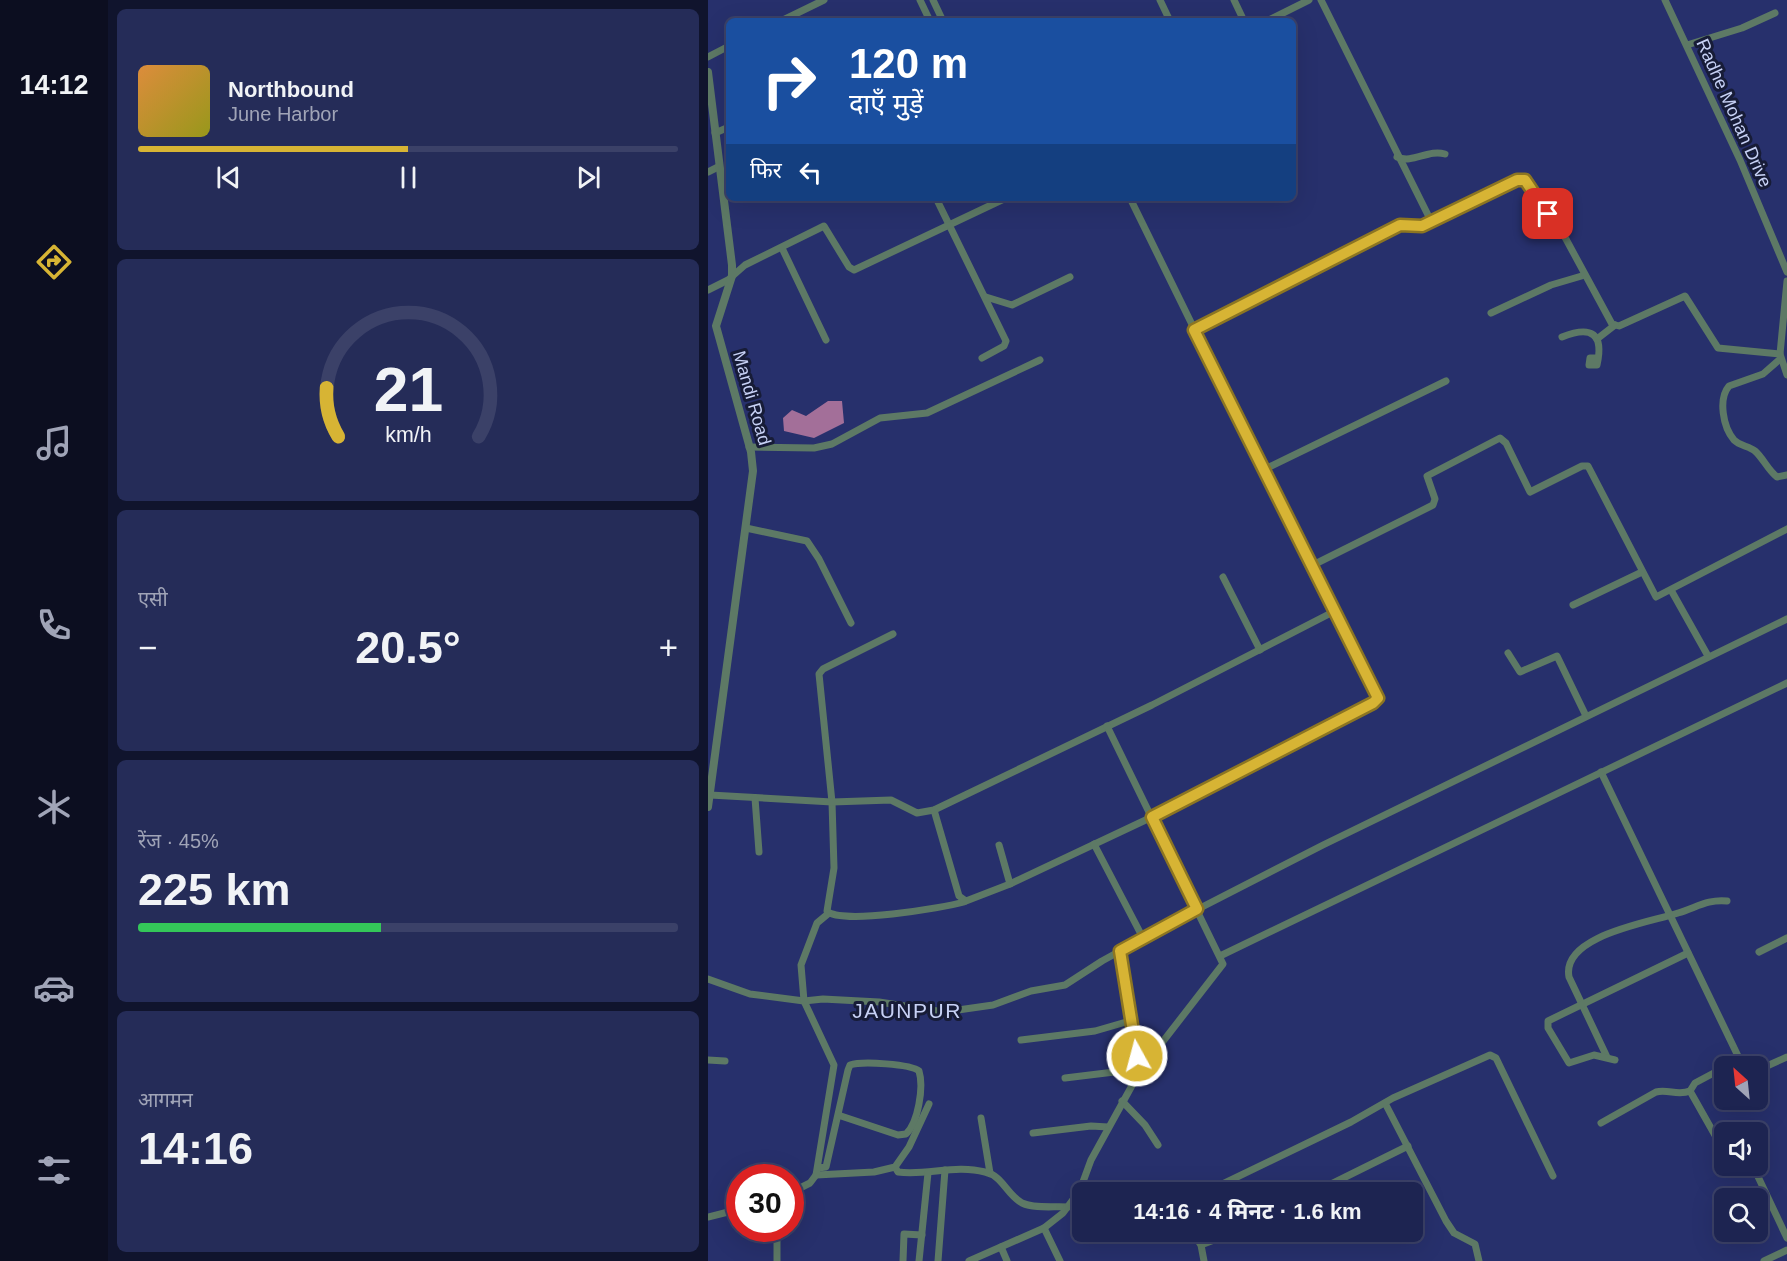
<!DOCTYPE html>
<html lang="hi">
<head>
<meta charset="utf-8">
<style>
	body { margin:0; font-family:Helvetica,"Noto Sans Devanagari",sans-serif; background:#252c58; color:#f1f3f6; height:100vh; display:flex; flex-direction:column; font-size:22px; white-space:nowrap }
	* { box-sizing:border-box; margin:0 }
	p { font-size:20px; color:#a0a4b7 }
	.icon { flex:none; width:33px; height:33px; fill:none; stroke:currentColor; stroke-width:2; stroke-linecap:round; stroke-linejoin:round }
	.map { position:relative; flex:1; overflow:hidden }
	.details { display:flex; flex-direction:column; gap:9px; padding:9px; background:#10142d; width:600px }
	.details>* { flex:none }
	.banner { position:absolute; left:18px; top:18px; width:570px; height:183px; border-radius:9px; box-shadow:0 6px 24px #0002,0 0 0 2px #3b4168; background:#1a4fa0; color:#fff; overflow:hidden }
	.needle { width:39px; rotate:333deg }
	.fabs { position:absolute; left:1006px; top:1056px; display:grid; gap:12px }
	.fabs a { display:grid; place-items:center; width:54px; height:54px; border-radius:9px; background:#1d2451; box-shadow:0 6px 24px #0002,0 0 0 2px #3b4168; font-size:30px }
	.speed { position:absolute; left:18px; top:1164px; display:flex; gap:12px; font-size:30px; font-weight:700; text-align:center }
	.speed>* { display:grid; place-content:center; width:78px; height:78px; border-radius:50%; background:#1d2451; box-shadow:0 6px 24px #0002,0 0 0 2px #3b4168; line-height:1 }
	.speed .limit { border:9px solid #d22; background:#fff; color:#111 }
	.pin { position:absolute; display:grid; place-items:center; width:51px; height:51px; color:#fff; margin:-26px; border-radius:12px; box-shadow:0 3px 9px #0006 }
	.me { position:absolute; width:66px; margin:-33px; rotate:353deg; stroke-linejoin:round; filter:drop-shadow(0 0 4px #0008) }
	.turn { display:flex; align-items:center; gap:21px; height:126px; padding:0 24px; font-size:27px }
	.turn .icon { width:78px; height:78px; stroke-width:2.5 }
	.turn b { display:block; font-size:42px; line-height:51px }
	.then { display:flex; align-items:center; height:57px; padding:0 24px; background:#0003; gap:12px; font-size:22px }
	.big { font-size:45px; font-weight:700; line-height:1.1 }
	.details .card { flex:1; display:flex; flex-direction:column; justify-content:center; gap:9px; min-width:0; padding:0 21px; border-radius:9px; background:#252c58 }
	.details .dial { align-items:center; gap:0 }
	.dial svg { height:156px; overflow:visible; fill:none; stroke:#3b4168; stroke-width:7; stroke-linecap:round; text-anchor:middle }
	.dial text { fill:#f1f3f6; stroke:none }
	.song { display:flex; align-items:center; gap:18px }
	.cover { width:72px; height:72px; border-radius:9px; background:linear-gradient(135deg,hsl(30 70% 55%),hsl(60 70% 35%)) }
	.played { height:6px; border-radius:3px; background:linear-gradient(90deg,#d7b434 50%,#3b4168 50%) }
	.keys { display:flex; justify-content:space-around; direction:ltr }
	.heat { display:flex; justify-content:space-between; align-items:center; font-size:33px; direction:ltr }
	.charge { height:9px; border-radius:4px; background:linear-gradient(90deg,#34c759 45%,#3b4168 0) }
	.trip { position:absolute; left:364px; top:1182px; width:351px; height:60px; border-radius:9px; background:#1d2451; box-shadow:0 6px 24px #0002,0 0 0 2px #3b4168; font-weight:700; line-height:60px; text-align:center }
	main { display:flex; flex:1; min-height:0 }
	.menu { display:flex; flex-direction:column; width:108px; justify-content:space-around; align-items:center; background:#0c0e20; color:#a0a4b7 }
	.menu .icon { width:42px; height:42px }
	.menu .selected { color:#d7b434 }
	.menu b { font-size:27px; color:#f1f3f6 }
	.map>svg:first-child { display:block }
</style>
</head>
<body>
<main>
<nav class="menu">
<b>14:12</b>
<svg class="icon selected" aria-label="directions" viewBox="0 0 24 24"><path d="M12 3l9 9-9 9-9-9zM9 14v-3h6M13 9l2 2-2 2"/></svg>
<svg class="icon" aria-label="music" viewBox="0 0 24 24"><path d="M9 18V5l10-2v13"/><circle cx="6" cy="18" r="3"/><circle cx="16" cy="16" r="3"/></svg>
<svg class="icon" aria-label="phone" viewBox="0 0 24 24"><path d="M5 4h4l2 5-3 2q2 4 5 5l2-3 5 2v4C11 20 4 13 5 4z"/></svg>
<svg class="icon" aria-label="climate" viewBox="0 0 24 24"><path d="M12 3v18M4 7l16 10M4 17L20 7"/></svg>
<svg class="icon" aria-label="car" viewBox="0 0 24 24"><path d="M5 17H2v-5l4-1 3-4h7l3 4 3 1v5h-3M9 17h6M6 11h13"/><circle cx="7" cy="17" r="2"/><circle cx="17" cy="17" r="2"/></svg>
<svg class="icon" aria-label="filters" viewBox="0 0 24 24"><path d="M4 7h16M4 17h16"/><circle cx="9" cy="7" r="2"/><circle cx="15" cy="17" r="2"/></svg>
</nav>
<section class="details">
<div class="card">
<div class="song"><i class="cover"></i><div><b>Northbound</b><p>June Harbor</p></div></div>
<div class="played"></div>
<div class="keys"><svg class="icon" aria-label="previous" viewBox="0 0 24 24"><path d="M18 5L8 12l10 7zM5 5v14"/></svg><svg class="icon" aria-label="pause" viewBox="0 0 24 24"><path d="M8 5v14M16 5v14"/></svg><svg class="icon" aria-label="next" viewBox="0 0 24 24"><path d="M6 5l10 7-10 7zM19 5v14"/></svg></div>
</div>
<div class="card dial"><svg viewBox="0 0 100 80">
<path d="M14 69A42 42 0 1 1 86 69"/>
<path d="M14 69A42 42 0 0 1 8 44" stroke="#d7b434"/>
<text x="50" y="56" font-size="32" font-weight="700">21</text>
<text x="50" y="72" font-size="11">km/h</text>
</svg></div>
<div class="card"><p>एसी</p>
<div class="heat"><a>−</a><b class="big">20.5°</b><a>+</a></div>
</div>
<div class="card"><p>रेंज · 45%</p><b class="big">225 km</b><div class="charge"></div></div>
<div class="card"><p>आगमन</p><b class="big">14:16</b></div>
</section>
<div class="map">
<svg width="1079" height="1261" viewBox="0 0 1079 1261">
	<rect width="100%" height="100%" fill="#27306c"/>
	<!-- water -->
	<path fill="#a36f99" d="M120 401H134L136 423 106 438 76 431 75 418 84 410 98 416Z"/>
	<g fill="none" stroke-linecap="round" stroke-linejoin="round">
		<!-- minor -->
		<g stroke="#5d7965" stroke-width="7">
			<path d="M212 0 222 21"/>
			<path d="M225 0 234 19"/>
			<path d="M452 0 462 21"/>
			<path d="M526 0 536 21"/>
			<path d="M613 0 723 221"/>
			<path d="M957 0 1032 160 1079 272"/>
			<path d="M73 21 116 0"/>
			<path d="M559 21 601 0"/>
			<path d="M979 45 1034 28 1067 13"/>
			<path d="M0 57 21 46"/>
			<path d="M7 133 21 127"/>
			<path d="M689 157C705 164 720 149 737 154"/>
			<path d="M0 172 10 167"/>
			<path d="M228 198 298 341 296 346 274 358"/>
			<path d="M74 248 118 340"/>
			<path d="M1079 281 1072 354 1079 375"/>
			<path d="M0 290 20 280 37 265 116 226 141 267 146 270 298 198"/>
			<path d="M278 297 304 305 362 277"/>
			<path d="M783 313 843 285 877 275"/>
			<path d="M486 330 692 225 714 226 812 179 817 180 834 208 846 217 904 324 911 326 977 296 1010 348 1072 354"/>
			<path d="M854 337C884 325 896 334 889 365H881L882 358H890"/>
			<path d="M889 339 907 325"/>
			<path d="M1072 359 1055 374 1021 386C1010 399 1015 427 1026 440 1032 446 1041 446 1047 451 1055 458 1060 470 1069 477L1079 475"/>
			<path d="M41 447 106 448 124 444 172 418 219 413 332 360"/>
			<path d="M555 470 738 381"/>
			<path d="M38 528 99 541 111 559 143 623"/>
			<path d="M603 566 725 505 727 499 719 476 792 438 798 443 822 492 874 466H880L948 597 1079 529"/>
			<path d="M515 577 552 650"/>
			<path d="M963 590 1000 656"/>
			<path d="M865 605 934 572"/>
			<path d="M185 634 115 669 111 674 124 802 126 868 119 911C132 925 235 908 256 902"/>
			<path d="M800 653 812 672 849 656 878 716"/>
			<path d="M893 772 1030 1056 1029 1061 1018 1066"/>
			<path d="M2 795 124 802 183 800 209 813 226 810 444 705 625 612"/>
			<path d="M47 798 51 852"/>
			<path d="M226 810 251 896 258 901 302 884 444 817 669 699 651 656 625 612 422 198"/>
			<path d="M386 844 435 938"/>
			<path d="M291 845 302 884"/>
			<path d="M412 951 432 1071"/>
			<path d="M1051 952 1079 938"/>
			<path d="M512 956 1079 683"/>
			<path d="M0 979 42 994 96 1001 115 999 171 1002 236 1012 285 1005 323 991 357 985 394 961 459 925 615 845 1079 619"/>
			<path d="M313 1040 387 1031 425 1020"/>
			<path d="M899 1057 861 977C853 935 944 922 970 913 988 908 999 899 1019 901"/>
			<path d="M1030 1059 1036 1066"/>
			<path d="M0 1060 17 1061"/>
			<path d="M907 1060 886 1055 861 1063 840 1028V1021L980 953"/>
			<path d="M1017 1067 987 1083 982 1091 1008 1137 1017 1140"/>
			<path d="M1050 1070 1079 1057"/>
			<path d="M357 1078 431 1069"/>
			<path d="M414 1101 437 1125 450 1145"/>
			<path d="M677 1103 738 1221 746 1233 767 1244 771 1261"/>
			<path d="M273 1118 282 1173"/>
			<path d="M893 1123 948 1092C960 1089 970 1096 982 1091"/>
			<path d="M325 1133 383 1126 400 1127"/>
			<path d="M1045 1166 1079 1238"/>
			<path d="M187 1167 190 1172C219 1176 247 1164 277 1172 295 1176 298 1194 314 1203 327 1209 346 1206 360 1207"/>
			<path d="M110 1168 118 1167 140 1070 142 1065C154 1061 203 1064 211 1071 216 1087 210 1123 198 1134L190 1135 130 1115"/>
			<path d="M108 1175 166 1172 187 1167 201 1147 221 1104"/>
			<path d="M372 1190 395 1186 401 1192"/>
			<path d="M498 1192 643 1122 685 1098 782 1055 788 1058 845 1176"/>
			<path d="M607 1192 700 1146"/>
			<path d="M82 1193 102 1183 108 1175 126 1065 96 1001 93 965 109 923 121 913"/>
			<path d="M0 1217 32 1209"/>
			<path d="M69 1228V1261"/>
			<path d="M336 1228 352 1261"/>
			<path d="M484 1232 493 1245 496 1261"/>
			<path d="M493 1245 527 1232"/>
			<path d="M293 1247 299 1261"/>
			<path d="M195 1261 196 1234 214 1235"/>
			<path d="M211 1261 220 1173"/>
			<path d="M230 1261 237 1170"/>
			<path d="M261 1261 336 1228 355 1213 372 1190 383 1160 432 1071 515 964 399 726"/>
			<path d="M1056 1261 1079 1250"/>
		</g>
		<!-- tertiary -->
		<path stroke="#5d7965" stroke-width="8" d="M0 72 24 265V276L8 326 43 452 45 471 0 807"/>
	</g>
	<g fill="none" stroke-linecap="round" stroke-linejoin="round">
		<defs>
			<path id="route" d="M429 1056 412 951 489 909 444 817 665 703 670 698 486 330 692 225 714 226 809 180H817L840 214"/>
		</defs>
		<!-- route casing -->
		<use href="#route" stroke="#8c7522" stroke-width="15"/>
		<!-- route -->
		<use href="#route" stroke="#d7b434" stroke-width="10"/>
	</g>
	<g text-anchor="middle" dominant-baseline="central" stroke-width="6" stroke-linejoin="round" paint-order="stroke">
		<!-- street labels -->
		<g font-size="18" fill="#c7d1f5" stroke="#171c37">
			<text transform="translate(1026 113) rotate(66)">Radhe Mohan Drive</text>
			<text transform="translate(44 398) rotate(74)">Mandi Road</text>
		</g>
		<!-- quarter labels -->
		<g font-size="21" letter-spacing="1.5" fill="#c7d1f5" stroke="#171c37">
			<text x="199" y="1010">JAUNPUR</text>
		</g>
	</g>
</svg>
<div class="fabs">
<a><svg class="needle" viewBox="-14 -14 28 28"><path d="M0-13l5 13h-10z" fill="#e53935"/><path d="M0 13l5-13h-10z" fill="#a0a4b7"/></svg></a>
<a><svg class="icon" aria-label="sound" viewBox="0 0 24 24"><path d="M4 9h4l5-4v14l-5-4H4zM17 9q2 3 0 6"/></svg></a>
<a><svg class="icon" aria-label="search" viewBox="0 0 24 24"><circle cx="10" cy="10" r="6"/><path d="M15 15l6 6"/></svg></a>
</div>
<div class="speed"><div class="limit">30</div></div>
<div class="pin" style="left:840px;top:214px;background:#d93025"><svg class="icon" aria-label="arrive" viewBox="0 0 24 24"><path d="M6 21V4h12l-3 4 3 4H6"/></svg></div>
<svg class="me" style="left:429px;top:1056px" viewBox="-20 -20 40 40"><circle r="17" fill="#d7b434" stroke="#fff" stroke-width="3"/><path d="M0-11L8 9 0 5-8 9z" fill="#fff"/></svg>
<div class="trip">14:16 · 4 मिनट · 1.6 km</div>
<div class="banner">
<div class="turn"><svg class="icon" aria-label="right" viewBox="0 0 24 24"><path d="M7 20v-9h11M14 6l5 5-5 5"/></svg><div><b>120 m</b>दाएँ मुड़ें</div></div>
<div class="then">फिर<svg class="icon" aria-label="left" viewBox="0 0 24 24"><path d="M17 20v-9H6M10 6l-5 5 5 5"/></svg></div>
</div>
</div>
</main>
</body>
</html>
